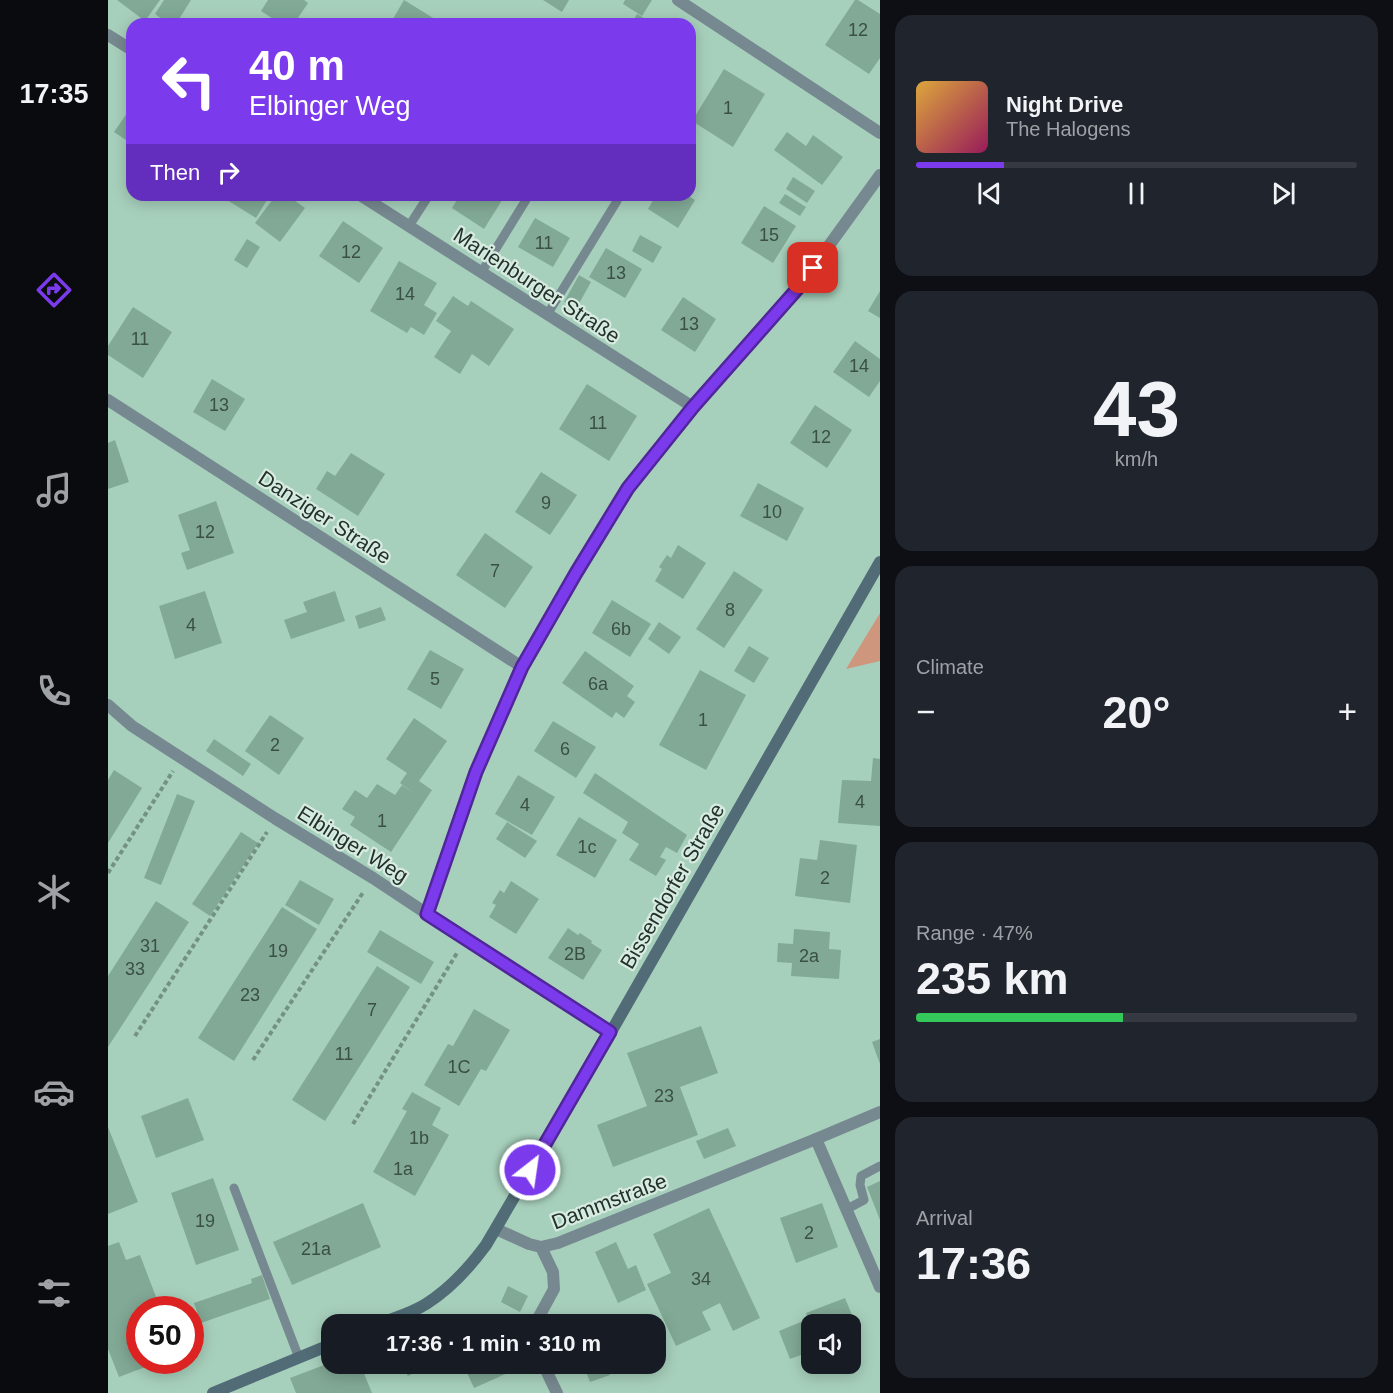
<!DOCTYPE html>
<html lang="en">
<head>
<meta charset="utf-8">
<style>
	body { margin:0; font-family:Arial,sans-serif; background:#20242c; color:#f1f3f6; height:100vh; display:flex; flex-direction:column; font-size:22px; white-space:nowrap }
	* { box-sizing:border-box; margin:0 }
	p { font-size:20px; color:#9ea1a6 }
	.icon { flex:none; width:33px; height:33px; fill:none; stroke:currentColor; stroke-width:2; stroke-linecap:round; stroke-linejoin:round }
	.map { position:relative; flex:1; overflow:hidden }
	.side { display:flex; flex-direction:column; gap:15px; padding:15px; background:#0d0f14; width:513px }
	.side>* { flex:none }
	.banner { position:absolute; left:18px; top:18px; width:570px; height:183px; border-radius:18px; box-shadow:0 3px 15px #0003; background:#7c3aed; color:#fff; overflow:hidden }
	.buttons { position:absolute; left:693px; top:1314px; display:grid; gap:12px }
	.buttons a { display:grid; place-items:center; width:60px; height:60px; border-radius:12px; background:#171b24; box-shadow:0 3px 15px #0003; font-size:30px }
	.speed { position:absolute; left:18px; top:1296px; display:flex; gap:12px; font-size:30px; font-weight:700; text-align:center }
	.speed>* { display:grid; place-content:center; width:78px; height:78px; border-radius:50%; background:#171b24; box-shadow:0 3px 15px #0003; line-height:1 }
	.speed .limit { border:9px solid #d22; background:#fff; color:#111 }
	.pin { position:absolute; display:grid; place-items:center; width:51px; height:51px; color:#fff; margin:-26px; border-radius:12px; box-shadow:0 3px 9px #0006 }
	.me { position:absolute; width:66px; margin:-33px; rotate:30deg; stroke-linejoin:round; filter:drop-shadow(0 0 4px #0008) }
	.turn { display:flex; align-items:center; gap:21px; height:126px; padding:0 24px; font-size:27px }
	.turn .icon { width:78px; height:78px; stroke-width:2.5 }
	.turn b { display:block; font-size:42px; line-height:51px }
	.then { display:flex; align-items:center; height:57px; padding:0 24px; background:#0003; gap:12px; font-size:22px }
	.big { font-size:45px; font-weight:700; line-height:1.1 }
	.side .tile { flex:1; display:flex; flex-direction:column; justify-content:center; gap:9px; min-width:0; padding:0 21px; border-radius:18px; background:#20242c }
	.side .dial { align-items:center; gap:0 }
	.dial b { font-size:78px; line-height:1 }
	.song { display:flex; align-items:center; gap:18px }
	.cover { width:72px; height:72px; border-radius:9px; background:linear-gradient(135deg,hsl(40 70% 55%),hsl(330 70% 35%)) }
	.played { height:6px; border-radius:3px; background:linear-gradient(90deg,#7c3aed 20%,#363941 20%) }
	.keys { display:flex; justify-content:space-around; direction:ltr }
	.heat { display:flex; justify-content:space-between; align-items:center; font-size:33px; direction:ltr }
	.charge { height:9px; border-radius:4px; background:linear-gradient(90deg,#34c759 47%,#363941 0) }
	.trip { position:absolute; left:213px; top:1314px; width:345px; height:60px; border-radius:18px; background:#171b24; box-shadow:0 3px 15px #0003; font-weight:700; line-height:60px; text-align:center }
	main { display:flex; flex:1; min-height:0 }
	.menu { display:flex; flex-direction:column; width:108px; justify-content:space-around; align-items:center; background:#090b0e; color:#9ea1a6 }
	.menu .icon { width:42px; height:42px }
	.menu .current { color:#7c3aed }
	.menu b { font-size:27px; color:#f1f3f6 }
	.map>svg:first-child { display:block }
</style>
</head>
<body>
<main>
<nav class="menu">
<b>17:35</b>
<svg class="icon current" aria-label="directions" viewBox="0 0 24 24"><path d="M12 3l9 9-9 9-9-9zM9 14v-3h6M13 9l2 2-2 2"/></svg>
<svg class="icon" aria-label="music" viewBox="0 0 24 24"><path d="M9 18V5l10-2v13"/><circle cx="6" cy="18" r="3"/><circle cx="16" cy="16" r="3"/></svg>
<svg class="icon" aria-label="phone" viewBox="0 0 24 24"><path d="M5 4h4l2 5-3 2q2 4 5 5l2-3 5 2v4C11 20 4 13 5 4z"/></svg>
<svg class="icon" aria-label="climate" viewBox="0 0 24 24"><path d="M12 3v18M4 7l16 10M4 17L20 7"/></svg>
<svg class="icon" aria-label="car" viewBox="0 0 24 24"><path d="M5 17H2v-5l4-1 3-4h7l3 4 3 1v5h-3M9 17h6M6 11h13"/><circle cx="7" cy="17" r="2"/><circle cx="17" cy="17" r="2"/></svg>
<svg class="icon" aria-label="filters" viewBox="0 0 24 24"><path d="M4 7h16M4 17h16"/><circle cx="9" cy="7" r="2"/><circle cx="15" cy="17" r="2"/></svg>
</nav>
<div class="map">
<svg width="772" height="1393" viewBox="0 0 772 1393">
	<rect width="100%" height="100%" fill="#a7d0bc"/>
	<!-- green -->
	<path fill="#cf967e" d="M772 613V661L738 669Z"/>
	<!-- building -->
	<g fill="#82a996">
		<path d="M9 0H52L37 21Z"/>
		<path d="M56 0H83L68 24H61L47 14Z"/>
		<path d="M160 0H196L200 3 186 24H173L153 11Z"/>
		<path d="M296 0 330 21 328 24H282Z"/>
		<path d="M435 0H461L454 12Z"/>
		<path d="M517 0H544L534 16 515 4Z"/>
		<path d="M747 0H750L772 14V58L761 74 717 45Z"/>
		<path d="M529 14 546 24H523Z"/>
		<path d="M616 69 657 94 625 147 584 121Z"/>
		<path d="M24 106V144L6 132Z"/>
		<path d="M679 132 698 146 705 135 735 157 714 185 666 150Z"/>
		<path d="M685 177 707 191 699 203 678 189Z"/>
		<path d="M677 194 698 207 692 216 671 203Z"/>
		<path d="M111 195H162L148 218Z"/>
		<path d="M168 195H179L197 208 172 242 147 223Z"/>
		<path d="M352 195H394L396 197 376 229 344 208Z"/>
		<path d="M548 195H579L587 200 570 228 540 209Z"/>
		<path d="M656 206 688 226 665 263 633 243Z"/>
		<path d="M427 218 462 238 445 267 410 247Z"/>
		<path d="M235 221 275 248 251 283 211 256Z"/>
		<path d="M532 235 554 247 545 263 524 251Z"/>
		<path d="M139 239 152 247 139 268 126 260Z"/>
		<path d="M498 248 534 269 517 298 481 277Z"/>
		<path d="M291 261 329 283 316 305 329 313 316 335 303 327 299 333 262 311Z"/>
		<path d="M471 275 483 282 468 309 456 302Z"/>
		<path d="M772 291V318L760 311Z"/>
		<path d="M345 296 360 306 363 301 406 329 381 366 364 354 352 374 326 357 343 331 328 321Z"/>
		<path d="M575 297 608 319 587 352 553 330Z"/>
		<path d="M25 307 64 332 35 378 0 355V346Z"/>
		<path d="M747 341 772 359V381L761 397 725 372Z"/>
		<path d="M104 379 137 399 117 431 85 412Z"/>
		<path d="M479 384 529 416 501 461 451 429Z"/>
		<path d="M707 405 744 430 719 468 682 443Z"/>
		<path d="M7 440 21 482 0 489V443Z"/>
		<path d="M243 453 277 474 250 516 208 489 219 471 227 476Z"/>
		<path d="M433 472 469 495 442 535 407 512Z"/>
		<path d="M650 483 696 508 679 541 632 516Z"/>
		<path d="M108 501 126 553 79 570 73 553 82 550 70 515Z"/>
		<path d="M377 533 425 567 397 608 348 575Z"/>
		<path d="M570 545 598 563 575 599 547 581 554 569 551 567 559 555 563 558Z"/>
		<path d="M626 571 655 590 616 648 588 629Z"/>
		<path d="M97 591 114 643 67 659 51 606Z"/>
		<path d="M227 591 237 621 183 639 176 620 199 612 195 602Z"/>
		<path d="M504 600 543 624 522 657 484 633Z"/>
		<path d="M273 607 278 620 251 629 247 616Z"/>
		<path d="M551 622 573 637 561 654 540 639Z"/>
		<path d="M641 646 661 658 646 683 626 671Z"/>
		<path d="M322 650 356 669 333 709 299 689Z"/>
		<path d="M477 651 526 686 519 696 527 702 516 718 508 712 504 718 454 683Z"/>
		<path d="M592 670 638 695 598 770 551 745Z"/>
		<path d="M162 715 196 738 171 775 137 751Z"/>
		<path d="M306 718 339 741 311 781 324 790 283 852 242 825 247 817 234 809 247 790 259 798 269 784 287 795 294 785 307 794 292 783 299 773 278 759Z"/>
		<path d="M445 721 488 747 468 778 426 751Z"/>
		<path d="M106 739 143 764 135 776 98 751Z"/>
		<path d="M765 758 772 759V826L730 823 734 780 763 781Z"/>
		<path d="M6 770 34 788 0 843V780Z"/>
		<path d="M487 773 579 835 569 853 558 847 552 857 558 860 548 876 521 860 531 844 514 833 520 822 475 793Z"/>
		<path d="M410 775 447 797 424 835 387 814Z"/>
		<path d="M69 794 87 801 53 885 36 878Z"/>
		<path d="M471 817 509 840 487 878 448 855Z"/>
		<path d="M399 822 429 841 417 858 388 839Z"/>
		<path d="M133 832 150 843 102 916 84 904Z"/>
		<path d="M712 840 749 845 742 903 687 896 692 858 709 860Z"/>
		<path d="M192 880 226 899 211 925 177 905Z"/>
		<path d="M403 881 431 899 408 934 381 917 388 905 384 903 392 890 396 893Z"/>
		<path d="M48 901 81 922 0 1047V976Z"/>
		<path d="M174 907 209 929 126 1061 90 1038Z"/>
		<path d="M460 928 470 935 472 933 484 941 483 943 494 950 475 980 440 958Z"/>
		<path d="M686 929 722 932 721 949 733 950 731 979 683 976 684 963 669 962 670 943 685 944Z"/>
		<path d="M272 930 326 962 313 984 259 952Z"/>
		<path d="M269 966 302 987 217 1121 184 1100Z"/>
		<path d="M366 1009 402 1030 378 1071 373 1069 351 1106 316 1085 340 1044 345 1046Z"/>
		<path d="M593 1026 610 1073 572 1087 590 1135 505 1167 489 1125 539 1106 519 1053Z"/>
		<path d="M772 1039V1064L764 1042Z"/>
		<path d="M304 1092 333 1108 324 1125 341 1135 307 1196 265 1172 299 1111 294 1109Z"/>
		<path d="M80 1098 96 1140 48 1158 33 1116Z"/>
		<path d="M0 1127 30 1202 0 1214Z"/>
		<path d="M620 1128 628 1146 596 1159 588 1141Z"/>
		<path d="M105 1178 131 1250 88 1265 63 1193Z"/>
		<path d="M772 1181V1220L759 1187Z"/>
		<path d="M255 1203 273 1247 184 1285 165 1242Z"/>
		<path d="M714 1203 730 1247 688 1263 672 1218Z"/>
		<path d="M601 1208 652 1318 625 1331 612 1303 594 1312 603 1330 568 1346 539 1284 563 1273 545 1234Z"/>
		<path d="M11 1242 18 1260 32 1255 53 1310H32V1360L53 1361 11 1377 0 1349V1246Z"/>
		<path d="M508 1242 520 1269 528 1265 538 1290 510 1303 487 1252Z"/>
		<path d="M154 1275 162 1299 93 1323 86 1303 144 1283 143 1279Z"/>
		<path d="M400 1286 420 1296 412 1312 393 1302Z"/>
		<path d="M737 1298 751 1332 742 1336V1324H704V1351L682 1359 671 1331 700 1319 698 1313Z"/>
		<path d="M379 1315 383 1324H358Z"/>
		<path d="M474 1315 478 1324H449Z"/>
		<path d="M224 1362V1364H252L264 1393H188L182 1378Z"/>
		<path d="M293 1364H312L315 1368 300 1376Z"/>
		<path d="M355 1364H401L404 1371 366 1388Z"/>
		<path d="M475 1364H497L502 1375 482 1382Z"/>
	</g>
	<g fill="none" stroke-linecap="round" stroke-linejoin="round">
		<!-- path -->
		<g stroke="#739283" stroke-width="4" stroke-dasharray="4.5 3" stroke-linecap="butt">
			<path d="M0 873 65 771"/>
			<path d="M27 1036 159 832"/>
			<path d="M145 1060 256 891"/>
			<path d="M245 1124 349 953"/>
		</g>
		<!-- lane -->
		<g stroke="#778990" stroke-width="9">
			<path d="M301 226 321 195"/>
			<path d="M373 273 421 195"/>
			<path d="M439 315 509 201"/>
			<path d="M126 1188 191 1358"/>
			<path d="M739 1209 756 1200 752 1185 753 1176 772 1166"/>
		</g>
		<!-- street -->
		<g stroke="#778990" stroke-width="12">
			<path d="M570 0 772 133"/>
			<path d="M0 35 24 50"/>
			<path d="M252 195 585 407"/>
			<path d="M0 400 414 667"/>
			<path d="M0 705 24 726 168 819 265 878 357 939 503 1032"/>
			<path d="M319 914 368 772 414 667 468 573 521 488 585 407 691 287 772 175"/>
			<path d="M708 1139 772 1287"/>
			<path d="M388 1229 421 1244 433 1247 450 1243 708 1139 772 1112"/>
			<path d="M427 1324 446 1289 445 1272 433 1247"/>
			<path d="M435 1364 449 1393"/>
		</g>
		<!-- secondary -->
		<g stroke="#516c76" stroke-width="12">
			<path d="M271 1324C286 1318 304 1313 318 1304 342 1289 361 1268 378 1245L503 1032 772 562"/>
			<path d="M105 1393 224 1344"/>
		</g>
	</g>
	<g fill="none" stroke-linecap="round" stroke-linejoin="round">
		<defs>
			<path id="route" d="M422 1170 502 1032 319 914 368 772 414 667 468 573 520 488 585 407 691 287 705 268"/>
		</defs>
		<!-- route casing -->
		<use href="#route" stroke="#51269a" stroke-width="15"/>
		<!-- route -->
		<use href="#route" stroke="#7c3aed" stroke-width="10"/>
	</g>
	<g text-anchor="middle" dominant-baseline="central" stroke-width="4.5" stroke-linejoin="round" paint-order="stroke">
		<!-- number labels -->
		<g font-size="18" fill="#3a5045">
			<text x="750" y="30">12</text>
			<text x="620" y="108">1</text>
			<text x="661" y="235">15</text>
			<text x="436" y="243">11</text>
			<text x="243" y="252">12</text>
			<text x="508" y="273">13</text>
			<text x="297" y="294">14</text>
			<text x="581" y="324">13</text>
			<text x="32" y="339">11</text>
			<text x="751" y="366">14</text>
			<text x="111" y="405">13</text>
			<text x="490" y="423">11</text>
			<text x="713" y="437">12</text>
			<text x="438" y="503">9</text>
			<text x="664" y="512">10</text>
			<text x="97" y="532">12</text>
			<text x="387" y="571">7</text>
			<text x="622" y="610">8</text>
			<text x="83" y="625">4</text>
			<text x="513" y="629">6b</text>
			<text x="327" y="679">5</text>
			<text x="490" y="684">6a</text>
			<text x="595" y="720">1</text>
			<text x="167" y="745">2</text>
			<text x="457" y="749">6</text>
			<text x="752" y="802">4</text>
			<text x="417" y="805">4</text>
			<text x="274" y="821">1</text>
			<text x="479" y="847">1c</text>
			<text x="717" y="878">2</text>
			<text x="42" y="946">31</text>
			<text x="170" y="951">19</text>
			<text x="467" y="954">2B</text>
			<text x="701" y="956">2a</text>
			<text x="27" y="969">33</text>
			<text x="142" y="995">23</text>
			<text x="264" y="1010">7</text>
			<text x="236" y="1054">11</text>
			<text x="351" y="1067">1C</text>
			<text x="556" y="1096">23</text>
			<text x="311" y="1138">1b</text>
			<text x="295" y="1169">1a</text>
			<text x="97" y="1221">19</text>
			<text x="701" y="1233">2</text>
			<text x="208" y="1249">21a</text>
			<text x="593" y="1279">34</text>
		</g>
		<!-- street labels -->
		<g font-size="21" fill="#22322a" stroke="#d7ebe1">
			<text transform="translate(429 285) rotate(33)">Marienburger Straße</text>
			<text transform="translate(217 517) rotate(33)">Danziger Straße</text>
			<text transform="translate(245 844) rotate(32)">Elbinger Weg</text>
			<text transform="translate(564 886) rotate(-60)">Bissendorfer Straße</text>
			<text transform="translate(501 1201) rotate(-21)">Dammstraße</text>
		</g>
	</g>
</svg>
<div class="buttons">
<a><svg class="icon" aria-label="sound" viewBox="0 0 24 24"><path d="M4 9h4l5-4v14l-5-4H4zM17 9q2 3 0 6"/></svg></a>
</div>
<div class="speed"><div class="limit">50</div></div>
<div class="pin" style="left:705px;top:268px;background:#d93025"><svg class="icon" aria-label="arrive" viewBox="0 0 24 24"><path d="M6 21V4h12l-3 4 3 4H6"/></svg></div>
<svg class="me" style="left:422px;top:1170px" viewBox="-20 -20 40 40"><circle r="17" fill="#7c3aed" stroke="#fff" stroke-width="3"/><path d="M0-11L8 9 0 5-8 9z" fill="#fff"/></svg>
<div class="trip">17:36 · 1 min · 310 m</div>
<div class="banner">
<div class="turn"><svg class="icon" aria-label="left" viewBox="0 0 24 24"><path d="M17 20v-9H6M10 6l-5 5 5 5"/></svg><div><b>40 m</b>Elbinger Weg</div></div>
<div class="then">Then<svg class="icon" aria-label="right" viewBox="0 0 24 24"><path d="M7 20v-9h11M14 6l5 5-5 5"/></svg></div>
</div>
</div>
<section class="side">
<div class="tile">
<div class="song"><i class="cover"></i><div><b>Night Drive</b><p>The Halogens</p></div></div>
<div class="played"></div>
<div class="keys"><svg class="icon" aria-label="previous" viewBox="0 0 24 24"><path d="M18 5L8 12l10 7zM5 5v14"/></svg><svg class="icon" aria-label="pause" viewBox="0 0 24 24"><path d="M8 5v14M16 5v14"/></svg><svg class="icon" aria-label="next" viewBox="0 0 24 24"><path d="M6 5l10 7-10 7zM19 5v14"/></svg></div>
</div>
<div class="tile dial"><b>43</b><p>km/h</p></div>
<div class="tile"><p>Climate</p>
<div class="heat"><a>−</a><b class="big">20°</b><a>+</a></div>
</div>
<div class="tile"><p>Range · 47%</p><b class="big">235 km</b><div class="charge"></div></div>
<div class="tile"><p>Arrival</p><b class="big">17:36</b></div>
</section>
</main>
</body>
</html>
